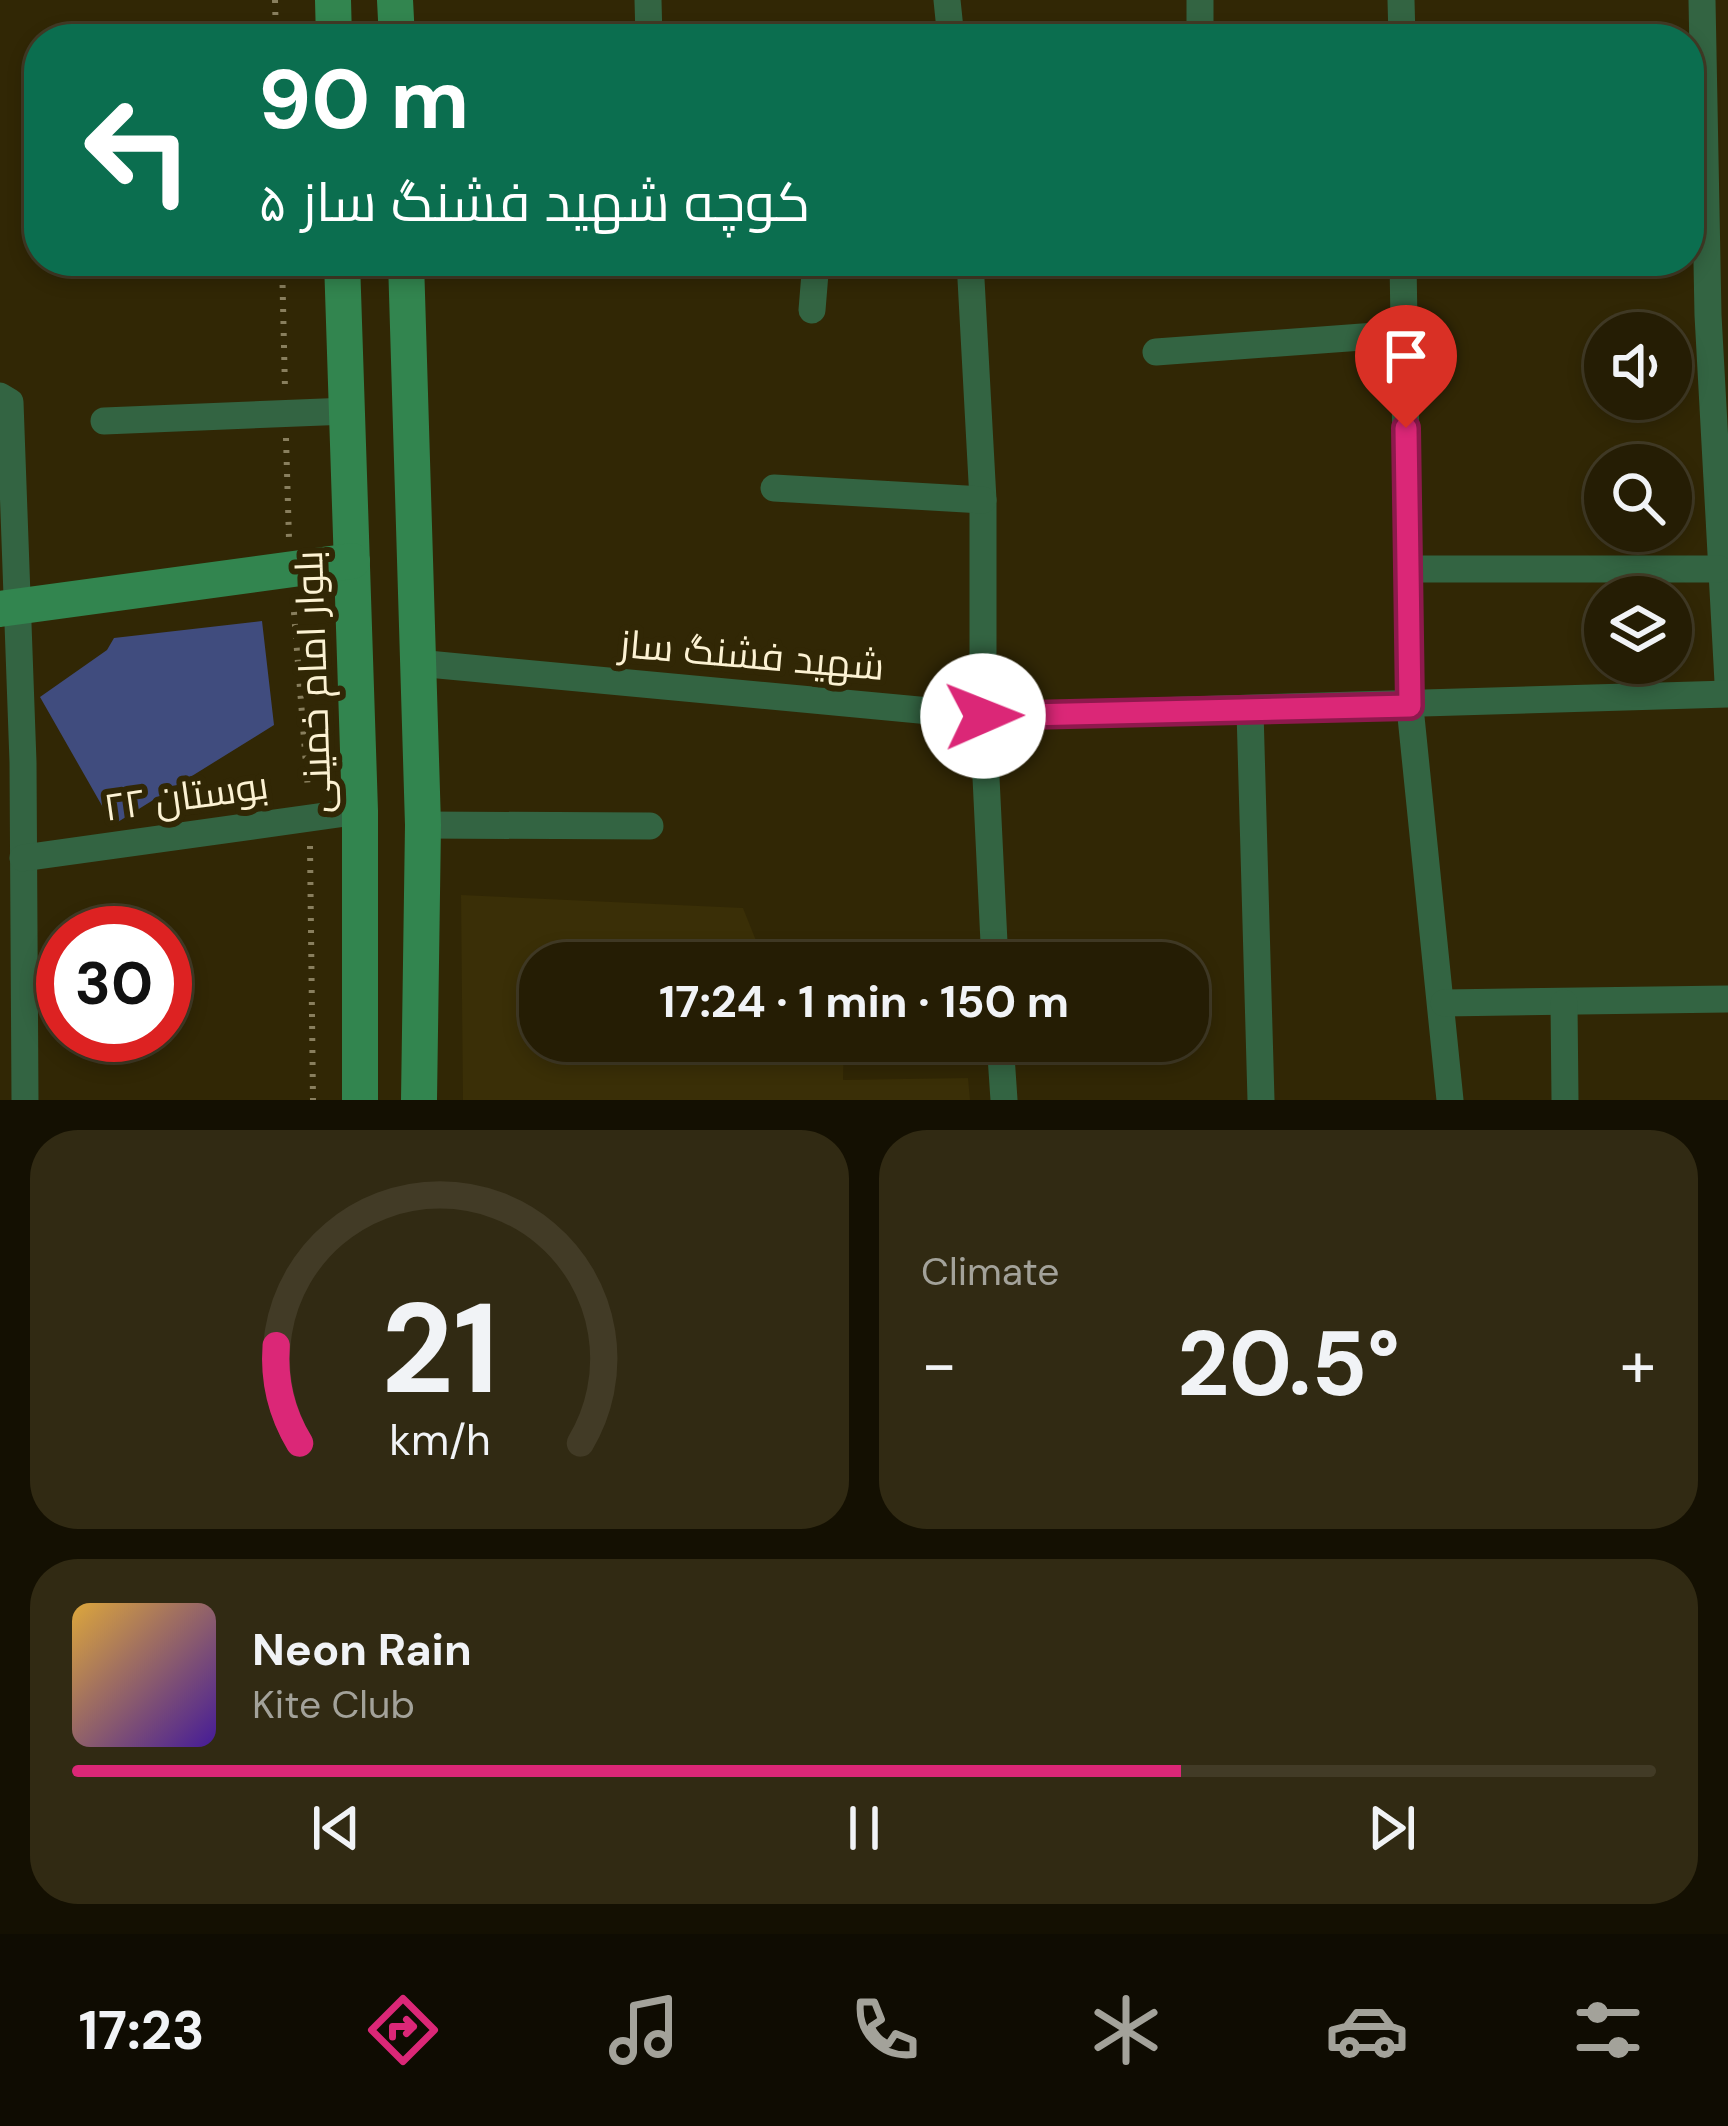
<!DOCTYPE html>
<html lang="en">
<head>
<meta charset="utf-8">
<style>
	body { margin:0; font-family:"DM Sans",Cairo,sans-serif; background:#312a13; color:#f1f3f6; height:100vh; display:flex; flex-direction:column; font-size:45px; white-space:nowrap }
	* { box-sizing:border-box; margin:0 }
	p { font-size:39px; color:#a3a29a }
	.icon { flex:none; width:66px; height:66px; fill:none; stroke:currentColor; stroke-width:2; stroke-linecap:round; stroke-linejoin:round }
	.map { position:relative; height:1100px; overflow:hidden }
	.drawer { display:flex; flex-direction:column; gap:30px; padding:30px; background:#141002; flex:1 }
	.drawer>* { flex:none }
	.top-card { position:absolute; left:24px; top:24px; width:1680px; height:252px; border-radius:48px; box-shadow:0 6px 18px #0003,0 0 0 3px #423b26; background:#0b6e4f; color:#fff; overflow:hidden }
	.controls { position:absolute; left:1584px; top:312px; display:grid; gap:24px }
	.controls a { display:grid; place-items:center; width:108px; height:108px; border-radius:50%; background:#251d04; box-shadow:0 6px 18px #0003,0 0 0 3px #423b26; font-size:60px }
	.speed { position:absolute; left:36px; top:906px; display:flex; gap:24px; font-size:60px; font-weight:700; text-align:center }
	.speed>* { display:grid; place-content:center; width:156px; height:156px; border-radius:50%; background:#251d04; box-shadow:0 6px 18px #0003,0 0 0 3px #423b26; line-height:1 }
	.speed .limit { border:18px solid #d22; background:#fff; color:#111 }
	.pin { position:absolute; display:grid; place-items:center; width:102px; height:102px; color:#fff; margin:-123px -51px; border-radius:50% 50% 50% 0; rotate:-45deg; box-shadow:0 0 12px #0007 }
	.pin .icon { rotate:45deg }
	.me { position:absolute; width:132px; margin:-66px; rotate:89deg; stroke-linejoin:round; filter:drop-shadow(0 0 9px #0008) }
	.turn { display:flex; align-items:center; gap:42px; height:252px; padding:0 36px; font-size:54px }
	.turn .icon { width:156px; height:156px; stroke-width:2.5 }
	.turn b { display:block; font-size:84px; line-height:102px }
	.big { font-size:90px; font-weight:700; line-height:1.1 }
	.drawer .card { flex:1; display:flex; flex-direction:column; justify-content:center; gap:18px; min-width:0; padding:0 42px; border-radius:48px; background:#312a13 }
	.drawer .dial { align-items:center; gap:0 }
	.dial svg { height:312px; overflow:visible; fill:none; stroke:#423b26; stroke-width:7; stroke-linecap:round; text-anchor:middle }
	.dial text { fill:#f1f3f6; stroke:none }
	.song { display:flex; align-items:center; gap:36px }
	.cover { width:144px; height:144px; border-radius:18px; background:linear-gradient(135deg,hsl(40 70% 55%),hsl(260 70% 35%)) }
	.played { height:12px; border-radius:6px; background:linear-gradient(90deg,#db2777 70%,#423b26 70%) }
	.keys { display:flex; justify-content:space-around; direction:ltr }
	.heat { display:flex; justify-content:space-between; align-items:center; font-size:66px; direction:ltr }
	.drawer .tiles { flex:1; display:grid; gap:30px; grid-template-columns:1fr 1fr }
	.card:last-child { grid-column:span 2 }
	.trip { position:absolute; left:519px; top:942px; width:690px; height:120px; border-radius:48px; background:#251d04; box-shadow:0 6px 18px #0003,0 0 0 3px #423b26; font-weight:700; line-height:120px; text-align:center }
	.tab-bar { display:flex; height:192px; justify-content:space-around; align-items:center; background:#0f0c02; color:#a3a29a }
	.tab-bar .icon { width:84px; height:84px }
	.tab-bar .active { color:#db2777 }
	.tab-bar b { font-size:54px; color:#f1f3f6 }
	.map>svg:first-child { display:block }
</style>
</head>
<body>
<div class="map">
<svg width="1728" height="1100" viewBox="0 0 1728 1100">
	<rect width="100%" height="100%" fill="#312705"/>
	<!-- built -->
	<path fill="#3a2f07" d="M461 895 743 908 759 948 790 963H540V1041H844L843 1080 968 1078 970 1100H463Z"/>
	<!-- building -->
	<path fill="#404c7e" d="M262 621 274 725 113 825 40 697 107 650 114 638Z"/>
	<g fill="none" stroke-linecap="round" stroke-linejoin="round">
		<!-- path -->
		<g stroke="#897f5e" stroke-width="6" stroke-dasharray="3 9" stroke-linecap="butt">
			<path d="M275 0 276 39"/>
			<path d="M282 261 285 389"/>
			<path d="M286 438 289 539"/>
			<path d="M293 600 308 790"/>
			<path d="M310 846 313 1100"/>
		</g>
		<!-- street -->
		<g stroke="#336442" stroke-width="27">
			<path d="M648 0 649 39"/>
			<path d="M947 0 951 39"/>
			<path d="M1200 0V39"/>
			<path d="M1401 0 1402 39"/>
			<path d="M1702 0 1708 315 1728 682"/>
			<path d="M970 261 983 500V716L995 963"/>
			<path d="M1403 261 1410 707 1450 1100"/>
			<path d="M812 310 816 261"/>
			<path d="M1156 352 1403 334"/>
			<path d="M0 396 10 402 23 762 25 1100"/>
			<path d="M104 421 348 411"/>
			<path d="M774 488 983 500"/>
			<path d="M1410 569H1719"/>
			<path d="M417 663 983 716 1728 694"/>
			<path d="M1250 711 1261 1100"/>
			<path d="M423 825 650 826"/>
			<path d="M23 858 360 811"/>
			<path d="M1444 1003 1728 999"/>
			<path d="M1564 1003 1565 1100"/>
			<path d="M1000 1041 1004 1100"/>
		</g>
		<!-- secondary -->
		<g stroke="#32854f" stroke-width="36">
			<path d="M333 0 334 39"/>
			<path d="M395 0 397 39"/>
			<path d="M342 261 360 811V1100"/>
			<path d="M406 261 423 825 419 1100"/>
			<path d="M0 609 352 561"/>
		</g>
	</g>
	<g fill="none" stroke-linecap="round" stroke-linejoin="round">
		<defs>
			<path id="route" d="M983 716 1410 706 1406 428"/>
		</defs>
		<!-- route casing -->
		<use href="#route" stroke="#8e194d" stroke-width="30"/>
		<!-- route -->
		<use href="#route" stroke="#db2777" stroke-width="21"/>
	</g>
	<g text-anchor="middle" dominant-baseline="central" stroke-width="12" stroke-linejoin="round" paint-order="stroke">
		<!-- street labels -->
		<g font-size="39" fill="#fcf2d3" stroke="#312705">
			<text transform="translate(752 655) rotate(5)">شهید فشنگ ساز</text>
			<text transform="translate(313 682) rotate(-92)">بلوار امام خمینی</text>
			<text transform="translate(186 796) rotate(-8)">بوستان ۲۲</text>
		</g>
	</g>
</svg>
<div class="controls">
<a><svg class="icon" aria-label="sound" viewBox="0 0 24 24"><path d="M4 9h4l5-4v14l-5-4H4zM17 9q2 3 0 6"/></svg></a>
<a><svg class="icon" aria-label="search" viewBox="0 0 24 24"><circle cx="10" cy="10" r="6"/><path d="M15 15l6 6"/></svg></a>
<a><svg class="icon" aria-label="layers" viewBox="0 0 24 24"><path d="M12 4l9 5-9 5-9-5zM3 14l9 5 9-5"/></svg></a>
</div>
<div class="speed"><div class="limit">30</div></div>
<div class="pin" style="left:1406px;top:428px;background:#d93025"><svg class="icon" aria-label="arrive" viewBox="0 0 24 24"><path d="M6 21V4h12l-3 4 3 4H6"/></svg></div>
<svg class="me" style="left:983px;top:716px" viewBox="-20 -20 40 40"><circle r="19" fill="#fff"/><path d="M0-13L10 11 0 6-10 11z" fill="#db2777"/></svg>
<div class="trip">17:24 · 1 min · 150 m</div>
<div class="top-card">
<div class="turn"><svg class="icon" aria-label="left" viewBox="0 0 24 24"><path d="M17 20v-9H6M10 6l-5 5 5 5"/></svg><div><b>90 m</b>کوچه شهید فشنگ ساز ۵</div></div>
</div>
</div>
<section class="drawer">
<div class="tiles">
<div class="card dial"><svg viewBox="0 0 100 80">
<path d="M14 69A42 42 0 1 1 86 69"/>
<path d="M14 69A42 42 0 0 1 8 44" stroke="#db2777"/>
<text x="50" y="56" font-size="32" font-weight="700">21</text>
<text x="50" y="72" font-size="11">km/h</text>
</svg></div>
<div class="card"><p>Climate</p>
<div class="heat"><a>−</a><b class="big">20.5°</b><a>+</a></div>
</div>
<div class="card">
<div class="song"><i class="cover"></i><div><b>Neon Rain</b><p>Kite Club</p></div></div>
<div class="played"></div>
<div class="keys"><svg class="icon" aria-label="previous" viewBox="0 0 24 24"><path d="M18 5L8 12l10 7zM5 5v14"/></svg><svg class="icon" aria-label="pause" viewBox="0 0 24 24"><path d="M8 5v14M16 5v14"/></svg><svg class="icon" aria-label="next" viewBox="0 0 24 24"><path d="M6 5l10 7-10 7zM19 5v14"/></svg></div>
</div>
</div>
</section>
<nav class="tab-bar">
<b>17:23</b>
<svg class="icon active" aria-label="directions" viewBox="0 0 24 24"><path d="M12 3l9 9-9 9-9-9zM9 14v-3h6M13 9l2 2-2 2"/></svg>
<svg class="icon" aria-label="music" viewBox="0 0 24 24"><path d="M9 18V5l10-2v13"/><circle cx="6" cy="18" r="3"/><circle cx="16" cy="16" r="3"/></svg>
<svg class="icon" aria-label="phone" viewBox="0 0 24 24"><path d="M5 4h4l2 5-3 2q2 4 5 5l2-3 5 2v4C11 20 4 13 5 4z"/></svg>
<svg class="icon" aria-label="climate" viewBox="0 0 24 24"><path d="M12 3v18M4 7l16 10M4 17L20 7"/></svg>
<svg class="icon" aria-label="car" viewBox="0 0 24 24"><path d="M5 17H2v-5l4-1 3-4h7l3 4 3 1v5h-3M9 17h6M6 11h13"/><circle cx="7" cy="17" r="2"/><circle cx="17" cy="17" r="2"/></svg>
<svg class="icon" aria-label="filters" viewBox="0 0 24 24"><path d="M4 7h16M4 17h16"/><circle cx="9" cy="7" r="2"/><circle cx="15" cy="17" r="2"/></svg>
</nav>
</body>
</html>
